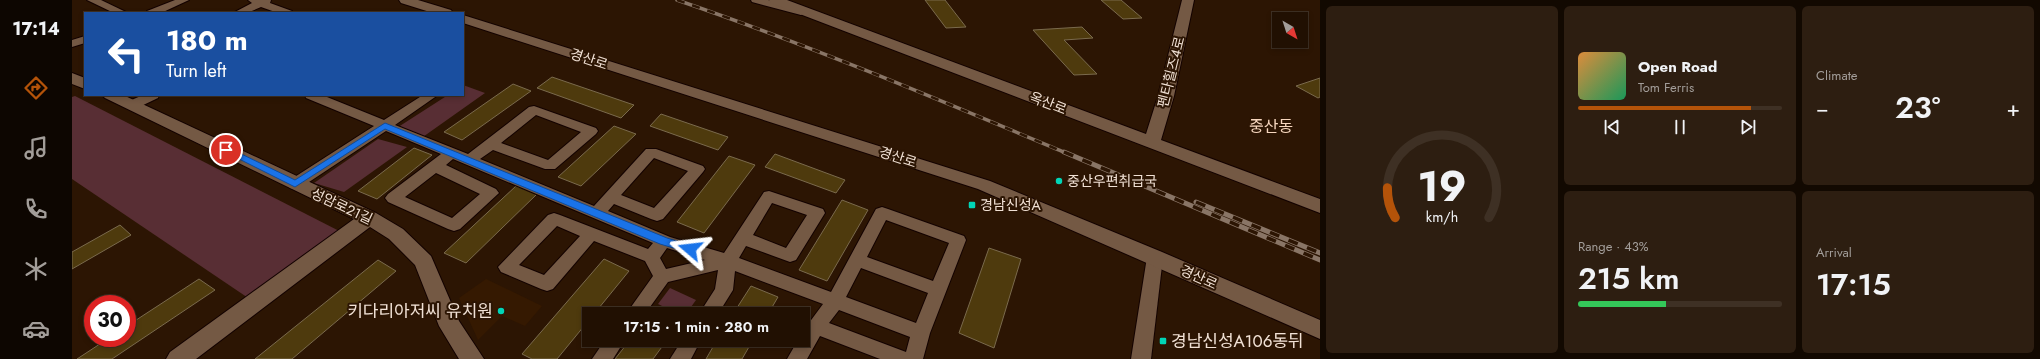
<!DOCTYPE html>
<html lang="en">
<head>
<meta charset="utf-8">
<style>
	body { margin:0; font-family:Jost,"Noto Sans KR",sans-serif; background:#2d1e11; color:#f1f3f6; height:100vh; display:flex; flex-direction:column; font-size:15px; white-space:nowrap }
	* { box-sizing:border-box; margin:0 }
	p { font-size:13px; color:#a29d99 }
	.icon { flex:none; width:22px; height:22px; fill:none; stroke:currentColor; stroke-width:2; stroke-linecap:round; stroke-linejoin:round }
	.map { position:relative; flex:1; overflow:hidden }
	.drawer { display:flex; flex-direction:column; gap:6px; padding:6px; background:#120901; width:720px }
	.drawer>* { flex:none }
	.guide { position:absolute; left:12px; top:12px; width:380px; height:84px; border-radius:0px; box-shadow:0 2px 6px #0003,0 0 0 1px #3e3024; background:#1a4fa0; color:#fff; overflow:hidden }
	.needle { width:26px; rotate:141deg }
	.fabs { position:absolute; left:1200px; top:12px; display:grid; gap:8px }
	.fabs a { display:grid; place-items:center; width:36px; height:36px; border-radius:0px; background:#211002; box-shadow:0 2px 6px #0003,0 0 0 1px #3e3024; font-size:20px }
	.speed { position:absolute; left:12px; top:295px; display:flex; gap:8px; font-size:20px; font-weight:700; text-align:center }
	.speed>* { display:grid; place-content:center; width:52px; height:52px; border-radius:50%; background:#211002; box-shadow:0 2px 6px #0003,0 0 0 1px #3e3024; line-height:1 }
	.speed .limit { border:6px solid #d22; background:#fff; color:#111 }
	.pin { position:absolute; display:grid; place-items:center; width:34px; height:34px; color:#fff; margin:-17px; border:2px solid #fff; border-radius:50%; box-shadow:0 1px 4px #0007 }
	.me { position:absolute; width:44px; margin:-22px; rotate:287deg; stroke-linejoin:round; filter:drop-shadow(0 0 3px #0008) }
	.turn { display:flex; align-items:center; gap:14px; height:84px; padding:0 16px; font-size:18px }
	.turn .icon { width:52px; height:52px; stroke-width:2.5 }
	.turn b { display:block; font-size:28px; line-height:34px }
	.big { font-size:30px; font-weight:600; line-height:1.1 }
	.drawer .card { flex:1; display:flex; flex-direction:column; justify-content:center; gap:6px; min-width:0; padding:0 14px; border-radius:6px; background:#2d1e11 }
	.drawer .dial { align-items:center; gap:0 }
	.dial svg { height:104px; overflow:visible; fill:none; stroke:#3e3024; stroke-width:7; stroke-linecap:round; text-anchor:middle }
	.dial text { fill:#f1f3f6; stroke:none }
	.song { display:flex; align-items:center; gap:12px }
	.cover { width:48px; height:48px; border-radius:6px; background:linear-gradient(135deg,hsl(30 70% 55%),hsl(150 70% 35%)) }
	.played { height:4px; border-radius:2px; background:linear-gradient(90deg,#b45309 85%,#3e3024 85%) }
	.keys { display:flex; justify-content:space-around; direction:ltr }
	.heat { display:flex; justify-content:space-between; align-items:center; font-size:22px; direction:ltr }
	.charge { height:6px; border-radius:3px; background:linear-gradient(90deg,#34c759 43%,#3e3024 0) }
	.drawer .tiles { flex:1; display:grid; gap:6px; grid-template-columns:repeat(3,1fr) }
	.card:first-child { grid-row:span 2 }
	.trip { position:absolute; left:510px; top:307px; width:228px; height:40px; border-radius:0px; background:#211002; box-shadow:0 2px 6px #0003,0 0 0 1px #3e3024; font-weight:600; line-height:40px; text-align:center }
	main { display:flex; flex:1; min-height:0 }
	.dock { display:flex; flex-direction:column; width:72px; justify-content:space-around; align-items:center; background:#0d0601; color:#a29d99 }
	.dock .icon { width:28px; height:28px }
	.dock .on { color:#b45309 }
	.dock b { font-size:18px; color:#f1f3f6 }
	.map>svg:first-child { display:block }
</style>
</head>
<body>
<main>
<nav class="dock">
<b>17:14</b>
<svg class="icon on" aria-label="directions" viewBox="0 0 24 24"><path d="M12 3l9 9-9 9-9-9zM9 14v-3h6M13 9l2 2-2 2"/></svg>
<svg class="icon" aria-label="music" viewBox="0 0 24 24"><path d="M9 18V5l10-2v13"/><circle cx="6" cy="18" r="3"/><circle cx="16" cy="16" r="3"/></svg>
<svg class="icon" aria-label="phone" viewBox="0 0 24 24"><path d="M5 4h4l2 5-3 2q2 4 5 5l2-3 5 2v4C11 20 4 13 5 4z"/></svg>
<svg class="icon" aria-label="climate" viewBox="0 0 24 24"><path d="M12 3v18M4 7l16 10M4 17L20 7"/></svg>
<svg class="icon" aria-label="car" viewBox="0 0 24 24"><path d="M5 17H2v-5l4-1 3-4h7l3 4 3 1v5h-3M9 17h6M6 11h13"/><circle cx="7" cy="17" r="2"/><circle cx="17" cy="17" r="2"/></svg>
</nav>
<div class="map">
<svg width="1248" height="359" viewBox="0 0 1248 359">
	<rect width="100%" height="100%" fill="#2c1503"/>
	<!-- built -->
	<path fill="#351901" d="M414 279 470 306 453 326 430 316 406 340 387 298Z"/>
	<!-- green -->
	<g fill="#582e34">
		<path d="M391 85 413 93 348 139 320 131 376 95H391Z"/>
		<path d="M3 96 279 237 188 306 0 179V97Z"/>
		<path d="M306 139 335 147 272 192 242 183Z"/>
		<path d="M598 288 624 300 614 314H607L586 304Z"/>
	</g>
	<!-- building -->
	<g fill="#4e3a0d" stroke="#7a6a4d">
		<path d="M853 0H873L894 27 874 28Z"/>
		<path d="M1029 0H1049L1070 18 1051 19Z"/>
		<path d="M1010 27 1021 38 992 40 1025 74 1002 75 961 30Z"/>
		<path d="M480 77 562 105 549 118 465 88Z"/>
		<path d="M1248 78V97L1246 98 1224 86Z"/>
		<path d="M441 84 459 91 390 140 372 132Z"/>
		<path d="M589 114 656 137 646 150 578 126Z"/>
		<path d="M542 126 564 134 509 186 486 177Z"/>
		<path d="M342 148 360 155 305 199 286 191Z"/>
		<path d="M703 154 773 180 764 193 693 167Z"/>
		<path d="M657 156 683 165 632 233 605 222Z"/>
		<path d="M444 186 465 194 394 263 372 253Z"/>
		<path d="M770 200 796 210 755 281 727 270Z"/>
		<path d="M48 225 59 235 0 269V252Z"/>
		<path d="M917 248 949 259 922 348 887 333Z"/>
		<path d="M532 259 557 271 522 314H517V320L485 359H460L450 354Z"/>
		<path d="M306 260 324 271 220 359H183Z"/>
		<path d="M127 279 143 290 40 359H5L37 338H55V326Z"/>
		<path d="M679 286 706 297 696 314H661Z"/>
		<path d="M582 308 596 314H578Z"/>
		<path d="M558 340H595L581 359H543Z"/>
		<path d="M645 340H681L670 359H634Z"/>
	</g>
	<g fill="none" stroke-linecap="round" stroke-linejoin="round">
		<defs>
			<g id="minor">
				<path d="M15 0H29L56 13H42Z"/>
				<path d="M103 0H117L89 13H74L75 11Z"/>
				<path d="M176 0H199L198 3 220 11 221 13H206L189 7 175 13H161L180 3Z"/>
				<path d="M679 0H696L733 10 734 12 729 15 680 2Z"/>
				<path d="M13 36V43L0 47V40Z"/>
				<path d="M71 95H87L86 98 65 108H55L53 105 55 102Z"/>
				<path d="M233 95H250L312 120 351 95H366L323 125 396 154 457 107 462 106 524 128 526 131 524 134 483 169H473L421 150 408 159 522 206 574 149H584L631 166 633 169 631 172 591 219 585 221 579 219 542 204 536 211 598 237 652 253 692 192 697 191 751 209 753 213 724 260 718 262 674 246 667 258 759 292 804 209 810 207 816 209 892 236 894 240 858 333 851 359H808L748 336 735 359H715L726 340H731V331L751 304 663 271 661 290 646 314H627L643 289 646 270 596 282 573 314H554L581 276 573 261 522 241 481 289 475 291 469 289 429 272 426 267 476 215 482 213 488 215 576 249 581 243 381 159 374 165 424 189 427 193 388 229 382 231 376 229 316 202 313 198 316 194 369 154 314 131 228 188 223 189 218 188 215 184 218 180 302 126 234 98ZM464 115 509 132 476 160 429 143ZM582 158 616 171 582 208 549 195ZM364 173 408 194 380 218 333 197ZM700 203 735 215 714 248 681 235ZM814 220 877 243 861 281 795 257ZM485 226 508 236 472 275 447 265ZM595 248 633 260 594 269 588 258ZM789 268 856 293 844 323 774 297ZM767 310 838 337 834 352 757 323Z"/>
				<path d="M1083 251 1089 252 1091 257 1079 359H1059L1075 257 1077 252Z"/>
				<path d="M533 340H553L541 359H520Z"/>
				<path d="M610 340H629L619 359H598Z"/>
			</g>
			<g id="tertiary">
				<path d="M327 0H346L379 10 381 13H361L329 3Z"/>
				<path d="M697 0H715L1074 134 1086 96 1110 0H1122L1102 96 1089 140 1248 199V213L699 3Z"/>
				<path d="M391 15 918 181 1090 252 1248 320V339L906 189 391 23Z"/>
				<path d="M0 73 13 78V89L0 84Z"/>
				<path d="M30 95H51L304 213 331 229 359 256 387 321 412 359H387L367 326 343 265 317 239 298 227 124 359H94L98 352 282 219 33 98Z"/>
			</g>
		</defs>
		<!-- minor casing -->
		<use href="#minor" stroke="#130200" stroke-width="2"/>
		<!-- tertiary casing -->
		<use href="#tertiary" stroke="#130200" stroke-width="2"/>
		<!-- minor -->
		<use href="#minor" fill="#745944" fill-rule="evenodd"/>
		<!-- tertiary -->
		<use href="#tertiary" fill="#745944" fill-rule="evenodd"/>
		<defs>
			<path id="rail-far1" d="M605 0C737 45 865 99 994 153"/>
			<g id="rail">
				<path d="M992 152 1248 260"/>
				<path d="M1124 202 1248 253"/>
			</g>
		</defs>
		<!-- rail-far1 casing -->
		<use href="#rail-far1" stroke="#897566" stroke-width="3.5"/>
		<!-- rail casing -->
		<use href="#rail" stroke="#897566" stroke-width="5"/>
		<!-- rail-far1 -->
		<use href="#rail-far1" stroke="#2c1503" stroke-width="2.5" stroke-dasharray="8" stroke-linecap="butt"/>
		<!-- rail -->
		<use href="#rail" stroke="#2c1503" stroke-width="3.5" stroke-dasharray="10" stroke-linecap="butt"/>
	</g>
	<!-- route -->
	<path fill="#1a73e8" stroke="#114b97" d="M313 123 595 238 621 246 623 249 618 253 588 244 313 129 223 187 149 150 151 148H157L223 180Z"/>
	<!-- markers -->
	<g fill="#01d5b7" stroke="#2c1503" stroke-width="1.5">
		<circle cx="987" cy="181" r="4"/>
		<rect x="896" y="201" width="8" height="8" rx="2"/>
		<circle cx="429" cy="311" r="4"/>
		<rect x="1087" y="337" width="8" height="8" rx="2"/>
	</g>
	<g text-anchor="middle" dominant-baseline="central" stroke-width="4" stroke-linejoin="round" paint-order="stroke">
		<!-- street labels -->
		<g font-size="14" fill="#f1e1d5" stroke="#2c1503">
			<text transform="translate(517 59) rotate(18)">경산로</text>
			<text transform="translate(1099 72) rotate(-76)">펜타힐즈4로</text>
			<text transform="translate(976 103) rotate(21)">옥산로</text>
			<text transform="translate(826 157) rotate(18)">경산로</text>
			<text transform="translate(270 206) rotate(25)">성암로21길</text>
			<text transform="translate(1127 277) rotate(24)">경산로</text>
		</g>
		<!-- poi labels -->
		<g font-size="14" fill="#f1e1d5" stroke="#2c1503" text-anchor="start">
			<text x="995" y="181">중산우편취급국</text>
			<text x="908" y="205">경남신성A</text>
		</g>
		<!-- quarter labels -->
		<g font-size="16" fill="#f6d6be" stroke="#2c1503">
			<text x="1199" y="126">중산동</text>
		</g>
		<!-- near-poi labels -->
		<g font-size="17" fill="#f1e1d5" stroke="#2c1503" text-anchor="end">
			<text x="421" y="311">키다리아저씨 유치원</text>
			<text x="1099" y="341" text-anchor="start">경남신성A106동뒤</text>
		</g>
	</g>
</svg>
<div class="fabs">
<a><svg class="needle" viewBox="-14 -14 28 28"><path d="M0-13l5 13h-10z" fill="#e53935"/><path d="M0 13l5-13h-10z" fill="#a29d99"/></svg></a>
</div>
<div class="speed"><div class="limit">30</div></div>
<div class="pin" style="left:154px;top:150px;background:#d93025"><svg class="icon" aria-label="arrive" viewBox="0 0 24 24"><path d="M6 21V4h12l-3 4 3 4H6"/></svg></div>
<svg class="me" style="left:618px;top:249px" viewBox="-20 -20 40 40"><path d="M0-17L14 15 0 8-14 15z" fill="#1a73e8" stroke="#fff" stroke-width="4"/></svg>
<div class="trip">17:15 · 1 min · 280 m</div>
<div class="guide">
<div class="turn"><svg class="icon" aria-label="left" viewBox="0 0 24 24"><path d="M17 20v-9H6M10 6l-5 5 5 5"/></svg><div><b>180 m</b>Turn left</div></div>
</div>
</div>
<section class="drawer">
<div class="tiles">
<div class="card dial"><svg viewBox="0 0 100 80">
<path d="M14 69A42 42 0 1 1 86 69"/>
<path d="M14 69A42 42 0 0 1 8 46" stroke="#b45309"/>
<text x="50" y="56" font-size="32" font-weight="700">19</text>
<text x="50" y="72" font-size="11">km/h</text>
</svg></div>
<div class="card">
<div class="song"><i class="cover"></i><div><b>Open Road</b><p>Tom Ferris</p></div></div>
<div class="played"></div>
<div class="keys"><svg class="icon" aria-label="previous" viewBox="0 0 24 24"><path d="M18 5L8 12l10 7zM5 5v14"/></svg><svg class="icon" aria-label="pause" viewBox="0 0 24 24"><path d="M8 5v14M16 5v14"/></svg><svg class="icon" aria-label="next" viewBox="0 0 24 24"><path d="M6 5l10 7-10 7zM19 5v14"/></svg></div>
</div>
<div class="card"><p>Climate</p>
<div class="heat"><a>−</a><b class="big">23°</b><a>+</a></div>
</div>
<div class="card"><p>Range · 43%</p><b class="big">215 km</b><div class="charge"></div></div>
<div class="card"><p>Arrival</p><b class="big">17:15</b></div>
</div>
</section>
</main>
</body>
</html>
